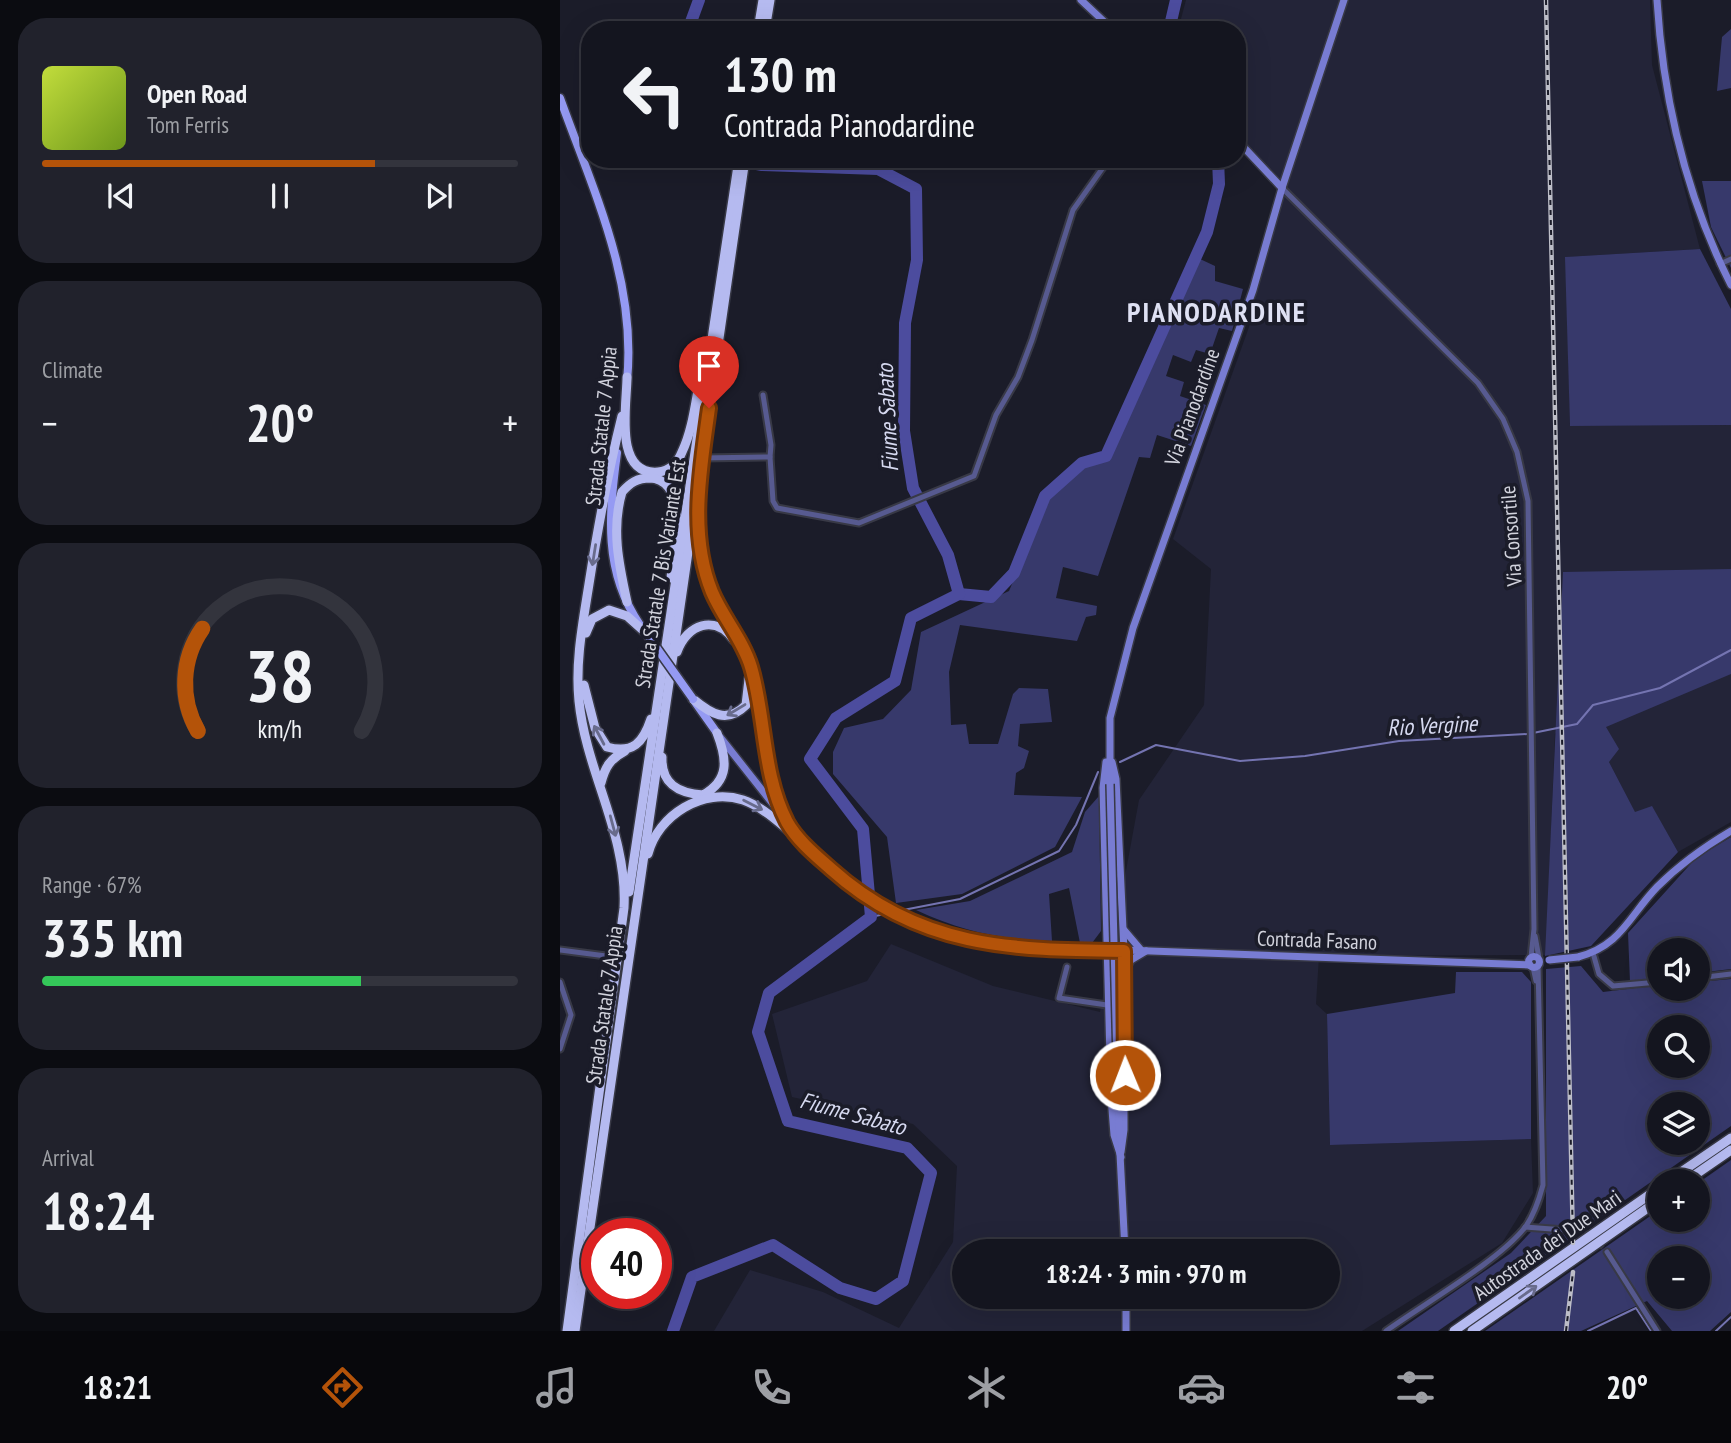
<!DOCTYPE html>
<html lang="en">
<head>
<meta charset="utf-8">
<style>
	body { margin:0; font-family:"PT Sans Narrow",sans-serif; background:#21222c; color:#f1f3f6; height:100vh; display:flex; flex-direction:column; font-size:26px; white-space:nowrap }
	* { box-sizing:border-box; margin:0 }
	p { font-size:23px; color:#9d9fa4 }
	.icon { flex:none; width:38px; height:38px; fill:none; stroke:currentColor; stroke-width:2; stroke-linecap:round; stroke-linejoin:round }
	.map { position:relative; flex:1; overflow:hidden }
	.side { display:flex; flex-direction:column; gap:18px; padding:18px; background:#0b0c11; width:560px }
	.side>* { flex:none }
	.guide { position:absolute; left:21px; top:21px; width:665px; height:147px; border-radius:28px; box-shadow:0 7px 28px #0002,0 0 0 2px #33343d; background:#14151f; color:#f1f3f6; overflow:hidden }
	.controls { position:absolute; left:1087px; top:938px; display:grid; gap:14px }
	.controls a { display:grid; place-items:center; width:63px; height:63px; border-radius:50%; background:#14151f; box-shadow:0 7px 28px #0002,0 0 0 2px #33343d; font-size:35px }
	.speed { position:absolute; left:21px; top:1218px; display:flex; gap:14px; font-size:35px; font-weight:700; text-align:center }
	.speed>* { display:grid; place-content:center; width:91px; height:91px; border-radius:50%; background:#14151f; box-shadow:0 7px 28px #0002,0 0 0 2px #33343d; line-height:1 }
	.speed .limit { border:10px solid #d22; background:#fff; color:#111 }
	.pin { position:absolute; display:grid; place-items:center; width:60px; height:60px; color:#fff; margin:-72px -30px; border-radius:50% 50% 50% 0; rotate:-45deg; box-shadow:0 0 7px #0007 }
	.pin .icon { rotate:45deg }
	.me { position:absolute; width:77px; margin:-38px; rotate:359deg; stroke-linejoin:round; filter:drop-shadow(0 0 5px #0008) }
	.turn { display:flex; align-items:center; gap:24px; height:147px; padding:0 28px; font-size:32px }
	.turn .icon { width:91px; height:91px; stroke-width:2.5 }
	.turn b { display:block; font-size:49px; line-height:60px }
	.big { font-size:52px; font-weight:600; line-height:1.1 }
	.side .card { flex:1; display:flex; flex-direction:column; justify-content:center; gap:10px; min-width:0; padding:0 24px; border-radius:28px; background:#21222c }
	.side .dial { align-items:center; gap:0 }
	.dial svg { height:182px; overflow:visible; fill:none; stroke:#33343d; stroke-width:7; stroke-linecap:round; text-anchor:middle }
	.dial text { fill:#f1f3f6; stroke:none }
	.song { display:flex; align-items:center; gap:21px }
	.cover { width:84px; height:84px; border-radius:10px; background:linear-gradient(135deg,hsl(70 70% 55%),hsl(80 70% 35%)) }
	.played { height:7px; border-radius:4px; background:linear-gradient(90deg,#b45309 70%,#33343d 70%) }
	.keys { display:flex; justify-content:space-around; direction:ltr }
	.heat { display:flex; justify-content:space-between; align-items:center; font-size:38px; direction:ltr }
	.charge { height:10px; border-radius:5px; background:linear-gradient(90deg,#34c759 67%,#33343d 0) }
	.trip { position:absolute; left:392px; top:1239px; width:388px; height:70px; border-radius:35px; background:#14151f; box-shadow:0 7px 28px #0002,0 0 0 2px #33343d; font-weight:600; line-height:70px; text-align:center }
	.menu { display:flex; height:112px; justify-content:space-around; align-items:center; background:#08080c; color:#9d9fa4 }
	.menu .icon { width:49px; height:49px }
	.menu .selected { color:#b45309 }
	.menu b { font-size:32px; color:#f1f3f6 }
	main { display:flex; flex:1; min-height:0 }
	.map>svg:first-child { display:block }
</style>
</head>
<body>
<main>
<section class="side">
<div class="card">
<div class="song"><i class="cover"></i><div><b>Open Road</b><p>Tom Ferris</p></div></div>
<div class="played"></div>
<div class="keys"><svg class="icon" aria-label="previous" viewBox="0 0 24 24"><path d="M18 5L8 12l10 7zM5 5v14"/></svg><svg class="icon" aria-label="pause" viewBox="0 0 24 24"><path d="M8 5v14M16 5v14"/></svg><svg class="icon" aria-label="next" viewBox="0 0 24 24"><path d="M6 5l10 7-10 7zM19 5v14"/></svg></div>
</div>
<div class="card"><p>Climate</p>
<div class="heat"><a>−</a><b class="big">20°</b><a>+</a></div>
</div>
<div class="card dial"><svg viewBox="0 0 100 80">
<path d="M14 69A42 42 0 1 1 86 69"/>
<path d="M14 69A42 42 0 0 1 16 24" stroke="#b45309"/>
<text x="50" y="56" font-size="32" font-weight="700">38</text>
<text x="50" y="72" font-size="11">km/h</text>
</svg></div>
<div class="card"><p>Range · 67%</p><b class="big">335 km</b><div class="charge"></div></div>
<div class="card"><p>Arrival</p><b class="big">18:24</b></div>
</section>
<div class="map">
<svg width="1171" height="1331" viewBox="0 0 1171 1331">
	<rect width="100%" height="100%" fill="#1b1c29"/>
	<!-- built -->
	<path fill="#232438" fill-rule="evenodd" d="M626 0H1090L1092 65 1140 249 1006 257 1010 426 1171 425V822L1118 852 1092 807 1075 813 1049 762 995 733 986 955 759 956 756 1004 767 1014 770 1145 971 1139 973 1193 942 1243 802 1331H154L190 1270 263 1292 339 1328 393 1242 397 1166 353 1124 232 1097 212 1014 307 981 331 944 433 986 540 1012 579 800 644 705 651 569 613 539 689 327 720 183 677 139V30H618ZM404 1251H768V1297H404Z"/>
	<!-- green -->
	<g fill="#37396b" fill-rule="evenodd">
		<path d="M1171 29V88L1157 91 1162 37Z"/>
		<path d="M1142 181H1171V268L1151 227Z"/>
		<path d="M1140 249 1171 309V425L1010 426 1005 257Z"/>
		<path d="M640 259 655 266V281L683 289 672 331 659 328 650 354 636 350 631 362 613 355 606 376 624 382 620 396 646 405 631 446 597 435 590 458 579 457 538 576 503 567 496 598 537 606 536 615 526 617 517 641 400 625 389 672 391 725 406 724 409 744H438L453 694 459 688 488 689 492 722 460 724 458 746 469 751 464 768 456 773 454 795 522 797 495 847 402 894 336 903 327 837 273 774V752L284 728 323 719 351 690 361 632 449 591 488 499 520 469 548 459Z"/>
		<path d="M1171 569V674L1046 727 1059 749 1049 762 1075 812 1092 806 1118 852 1031 946 985 956 1003 572Z"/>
		<path d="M539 796 541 931 532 943H520L509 888 489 894 492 941C440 939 403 932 356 910L410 901 512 852 525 812Z"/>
		<path d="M1171 837V969L1138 973V950H1099V978L1070 982 1068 933 1136 858Z"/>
		<path d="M1021 966 1043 992 1099 985V989H1138V982L1171 979V1126L878 1331H838L951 1253 986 1216V969ZM1099 1027H1138V1066H1099ZM1099 1104H1138V1143H1099Z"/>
		<path d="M896 972H962L971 982V1139L770 1145 767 1014 895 993Z"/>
		<path d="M1171 1160V1312L1150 1331H1112L1087 1301 1021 1331H925L1099 1210V1220H1138V1183ZM1099 1258H1138V1297H1099Z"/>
	</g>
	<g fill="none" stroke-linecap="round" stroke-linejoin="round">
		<!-- stream -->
		<g stroke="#7474b1" stroke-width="2">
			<path d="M973 733 1017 724 1033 705 1100 688 1171 650"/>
			<path d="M560 762 596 745 680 761 745 756 839 741 968 734"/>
			<path d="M338 911 400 899 499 851 516 825 538 772"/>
			<path d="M311 917 329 913"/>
			<path d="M1028 1331 1076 1308 1091 1331"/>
			<path d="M1156 1331 1171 1317"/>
		</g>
		<!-- river -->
		<g stroke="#4c4c9e" stroke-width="12">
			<path d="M128 30 139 0"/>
			<path d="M609 30 616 0"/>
			<path d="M399 594 431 597 454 573 485 496 522 463 546 456 647 232 659 184 658 159"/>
			<path d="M113 1331 132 1277 213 1245 280 1288 316 1299 343 1281 371 1173 347 1148 228 1121 198 1032 209 993 311 917 303 829 250 759 276 718 335 681 351 618 399 594 388 555 353 488 344 431 345 323 357 260 356 189 318 169 202 165 172 159"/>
		</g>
		<!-- street-tunnel -->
		<path stroke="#363744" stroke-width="5" stroke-dasharray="5 2.5" stroke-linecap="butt" d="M1023 1229 1047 1252"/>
		<defs>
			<g id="street">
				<path d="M722 188 918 383 943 419 957 452 968 501 974 929 971 957"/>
				<path d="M1160 264 1171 259"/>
				<path d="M203 395 211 445 210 457"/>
				<path d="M142 458 210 457 213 501 217 508 299 523 414 476 436 415 458 377 472 340 513 210 549 159"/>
				<path d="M975 936 979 958"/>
				<path d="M0 950 46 956 59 952"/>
				<path d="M1033 953 1039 974 1053 986 1099 982"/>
				<path d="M507 967 499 998 547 1005"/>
				<path d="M973 967 976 981"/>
				<path d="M1138 978 1171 974"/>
				<path d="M0 982 11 1015 0 1049"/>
				<path d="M965 1227 1005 1230"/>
				<path d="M1047 1252 1097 1331"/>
				<path d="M826 1331C862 1305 942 1259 966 1226 975 1213 979 1200 983 1185L978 966"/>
			</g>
			<g id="secondary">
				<path d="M521 0 553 30"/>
				<path d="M1097 0C1103 98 1126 196 1171 285"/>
				<path d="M677 140 722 188"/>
				<path d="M160 737 224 818"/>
				<path d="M546 762 543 788 551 1097 554 1135 561 1157"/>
				<path d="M552 762 556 779 564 951V1130L561 1152"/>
				<path d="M550 784V718L573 628 693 290 722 188 784 0"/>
				<path d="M242 841C288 898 358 930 428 945L970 965"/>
				<path d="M564 930 581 950"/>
				<circle cx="974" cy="962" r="5.5"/>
				<path d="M1018 957C1061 946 1069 916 1097 887 1119 865 1144 847 1171 831"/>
				<path d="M564 971 571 960 586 951"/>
				<path d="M558 1103 560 1139"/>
				<path d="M560 1154 565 1251"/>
				<path d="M566 1331V1297"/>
			</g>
			<g id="primary">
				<path d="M0 98C33 190 77 281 67 381"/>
				<path d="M57 453C49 514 43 571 80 625"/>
				<path d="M135 702 157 733"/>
			</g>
			<g id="highway">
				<path d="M198 30 203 0"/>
				<path d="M205 30 210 0"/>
				<path d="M67 377C67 404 53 476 98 472 110 471 118 462 122 452 135 425 136 391 144 362"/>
				<path d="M138 513 145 569 152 592 190 664 212 780 228 824"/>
				<path d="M67 602C59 565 51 529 62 492 70 483 77 478 90 478 131 480 113 552 111 578"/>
				<path d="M26 633 32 619 49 610 67 616 86 633"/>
				<path d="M117 652C127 624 155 614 174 640"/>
				<path d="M24 685 35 728 47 747C73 754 83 743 91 719"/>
				<path d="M133 699C151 714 167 724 186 705L189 679"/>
				<path d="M102 757C101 784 118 793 143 795 170 780 167 759 157 733"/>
				<path d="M41 783C45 767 50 759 65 751"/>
				<path d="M88 854C98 815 143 787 183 800 206 808 226 829 245 845"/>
				<path d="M69 892 179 159"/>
				<path d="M1108 1181 1171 1138"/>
				<path d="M1126 1181 1171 1150"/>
				<path d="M7 1331 64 908C68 835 26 772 19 701 15 662 23 622 29 584 38 527 48 472 62 416"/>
				<path d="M15 1331 185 159"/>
				<path d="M894 1331 1099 1188"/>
				<path d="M912 1331 1099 1200"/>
			</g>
		</defs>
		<!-- street casing -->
		<use href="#street" stroke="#383946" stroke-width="9"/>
		<!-- secondary casing -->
		<use href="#secondary" stroke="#383946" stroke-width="10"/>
		<!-- primary casing -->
		<use href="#primary" stroke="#383946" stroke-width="11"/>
		<!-- highway casing -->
		<use href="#highway" stroke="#383946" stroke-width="12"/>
		<!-- street -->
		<use href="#street" stroke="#575a90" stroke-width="5"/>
		<!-- secondary -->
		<use href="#secondary" stroke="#787cd2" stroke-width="7"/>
		<!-- primary -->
		<use href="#primary" stroke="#959af3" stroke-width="8"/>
		<!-- highway -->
		<use href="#highway" stroke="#b5baf0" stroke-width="9"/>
		<defs>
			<g id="rail">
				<path d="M986 0 1013 1243"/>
				<path d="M1006 1331 1013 1272"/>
			</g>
		</defs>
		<!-- rail casing -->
		<use href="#rail" stroke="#bcbdc7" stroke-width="4.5"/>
		<!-- rail -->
		<use href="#rail" stroke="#1b1c29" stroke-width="2" stroke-dasharray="5" stroke-linecap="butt"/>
		<defs>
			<path id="street-bridge" d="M1005 1230 1023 1229"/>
			<g id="secondary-bridge">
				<path d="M550 784 558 1103"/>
				<path d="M989 960 1018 957"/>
			</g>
			<path id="primary-bridge" d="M86 633 133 699"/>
		</defs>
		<!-- street-bridge casing -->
		<use href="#street-bridge" stroke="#383946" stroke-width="9" stroke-linecap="butt"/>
		<!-- secondary-bridge casing -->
		<use href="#secondary-bridge" stroke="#383946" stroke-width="10" stroke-linecap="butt"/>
		<!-- primary-bridge casing -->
		<use href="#primary-bridge" stroke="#383946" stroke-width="11" stroke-linecap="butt"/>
		<!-- street-bridge -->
		<use href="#street-bridge" stroke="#575a90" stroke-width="5"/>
		<!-- secondary-bridge -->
		<use href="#secondary-bridge" stroke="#787cd2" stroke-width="7"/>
		<!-- primary-bridge -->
		<use href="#primary-bridge" stroke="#959af3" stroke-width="8"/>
	</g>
	<!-- one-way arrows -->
	<defs><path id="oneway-shaft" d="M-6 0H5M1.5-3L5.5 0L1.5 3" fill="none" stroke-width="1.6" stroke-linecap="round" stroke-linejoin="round" transform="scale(1.75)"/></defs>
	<g stroke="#686b8c">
		<use href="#oneway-shaft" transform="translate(34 555) rotate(99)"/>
		<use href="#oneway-shaft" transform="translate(176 710) rotate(149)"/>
		<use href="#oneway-shaft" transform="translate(39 735) rotate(-118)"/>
		<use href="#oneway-shaft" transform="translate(193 805) rotate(27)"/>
		<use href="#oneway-shaft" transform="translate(53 826) rotate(75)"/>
		<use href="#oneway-shaft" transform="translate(968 1292) rotate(-35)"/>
	</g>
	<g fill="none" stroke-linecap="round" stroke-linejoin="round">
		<defs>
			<path id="route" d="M149 408C141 468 128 533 152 592 163 618 183 640 191 667 206 718 202 774 227 822 237 840 255 855 271 869 359 948 451 950 564 951L565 1075"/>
		</defs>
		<!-- route casing -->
		<use href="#route" stroke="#753606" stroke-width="18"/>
		<!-- route -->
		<use href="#route" stroke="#b45309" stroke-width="12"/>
	</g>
	<g text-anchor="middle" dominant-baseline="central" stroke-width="7" stroke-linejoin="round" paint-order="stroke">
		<!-- street labels -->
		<g font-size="21" fill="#d1d2dc" stroke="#1b1c29">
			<text transform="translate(632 407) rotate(-70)">Via Pianodardine</text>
			<text transform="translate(41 426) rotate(-84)">Strada Statale 7 Appia</text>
			<text transform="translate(951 536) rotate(-94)">Via Consortile</text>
			<text transform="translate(100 574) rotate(-81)">Strada Statale 7 Bis Variante Est</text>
			<text transform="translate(757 940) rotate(2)">Contrada Fasano</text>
			<text transform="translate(44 1005) rotate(-82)">Strada Statale 7 Appia</text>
			<text transform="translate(987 1245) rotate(-35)">Autostrada dei Due Mari</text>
		</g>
		<!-- water labels -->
		<g font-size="23" font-style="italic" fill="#d6d9f0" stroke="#1b1c29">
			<text transform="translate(327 418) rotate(-93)">Fiume Sabato</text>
			<text transform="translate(872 725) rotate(-3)">Rio Vergine</text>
			<text transform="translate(293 1113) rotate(15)">Fiume Sabato</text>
		</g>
		<!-- district labels -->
		<g font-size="28" font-weight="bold" letter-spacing="2" fill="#dfe1f4" stroke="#1b1c29">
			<text x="657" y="311">PIANODARDINE</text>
		</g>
	</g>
</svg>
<div class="controls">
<a><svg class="icon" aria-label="sound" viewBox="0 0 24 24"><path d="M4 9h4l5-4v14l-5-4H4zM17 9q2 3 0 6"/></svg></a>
<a><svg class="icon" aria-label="search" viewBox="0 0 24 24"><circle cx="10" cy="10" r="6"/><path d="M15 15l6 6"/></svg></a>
<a><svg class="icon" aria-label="layers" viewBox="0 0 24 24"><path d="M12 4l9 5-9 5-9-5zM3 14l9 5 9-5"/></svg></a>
<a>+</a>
<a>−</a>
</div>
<div class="speed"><div class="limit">40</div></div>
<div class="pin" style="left:149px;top:408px;background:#d93025"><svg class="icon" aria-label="arrive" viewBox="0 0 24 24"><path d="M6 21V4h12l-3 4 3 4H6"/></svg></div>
<svg class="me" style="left:565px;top:1075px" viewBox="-20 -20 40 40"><circle r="17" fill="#b45309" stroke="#fff" stroke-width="3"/><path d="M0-11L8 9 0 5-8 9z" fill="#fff"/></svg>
<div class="trip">18:24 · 3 min · 970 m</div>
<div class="guide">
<div class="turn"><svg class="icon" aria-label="left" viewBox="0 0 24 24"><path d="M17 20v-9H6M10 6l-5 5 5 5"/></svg><div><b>130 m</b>Contrada Pianodardine</div></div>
</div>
</div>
</main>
<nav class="menu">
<b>18:21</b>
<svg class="icon selected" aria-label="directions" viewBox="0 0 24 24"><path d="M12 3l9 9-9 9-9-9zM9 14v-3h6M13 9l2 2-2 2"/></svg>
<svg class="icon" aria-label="music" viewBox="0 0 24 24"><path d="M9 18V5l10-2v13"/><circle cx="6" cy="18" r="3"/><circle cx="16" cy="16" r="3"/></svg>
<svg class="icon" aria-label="phone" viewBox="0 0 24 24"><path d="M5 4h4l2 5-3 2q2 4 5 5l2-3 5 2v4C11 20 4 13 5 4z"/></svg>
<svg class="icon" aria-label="climate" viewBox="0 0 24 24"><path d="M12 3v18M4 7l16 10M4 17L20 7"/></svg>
<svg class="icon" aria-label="car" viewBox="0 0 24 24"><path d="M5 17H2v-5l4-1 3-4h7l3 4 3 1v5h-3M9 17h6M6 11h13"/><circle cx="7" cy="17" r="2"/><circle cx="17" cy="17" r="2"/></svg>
<svg class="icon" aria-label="filters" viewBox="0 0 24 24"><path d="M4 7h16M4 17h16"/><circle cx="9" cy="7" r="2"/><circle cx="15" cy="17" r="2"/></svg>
<b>20°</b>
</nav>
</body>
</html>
